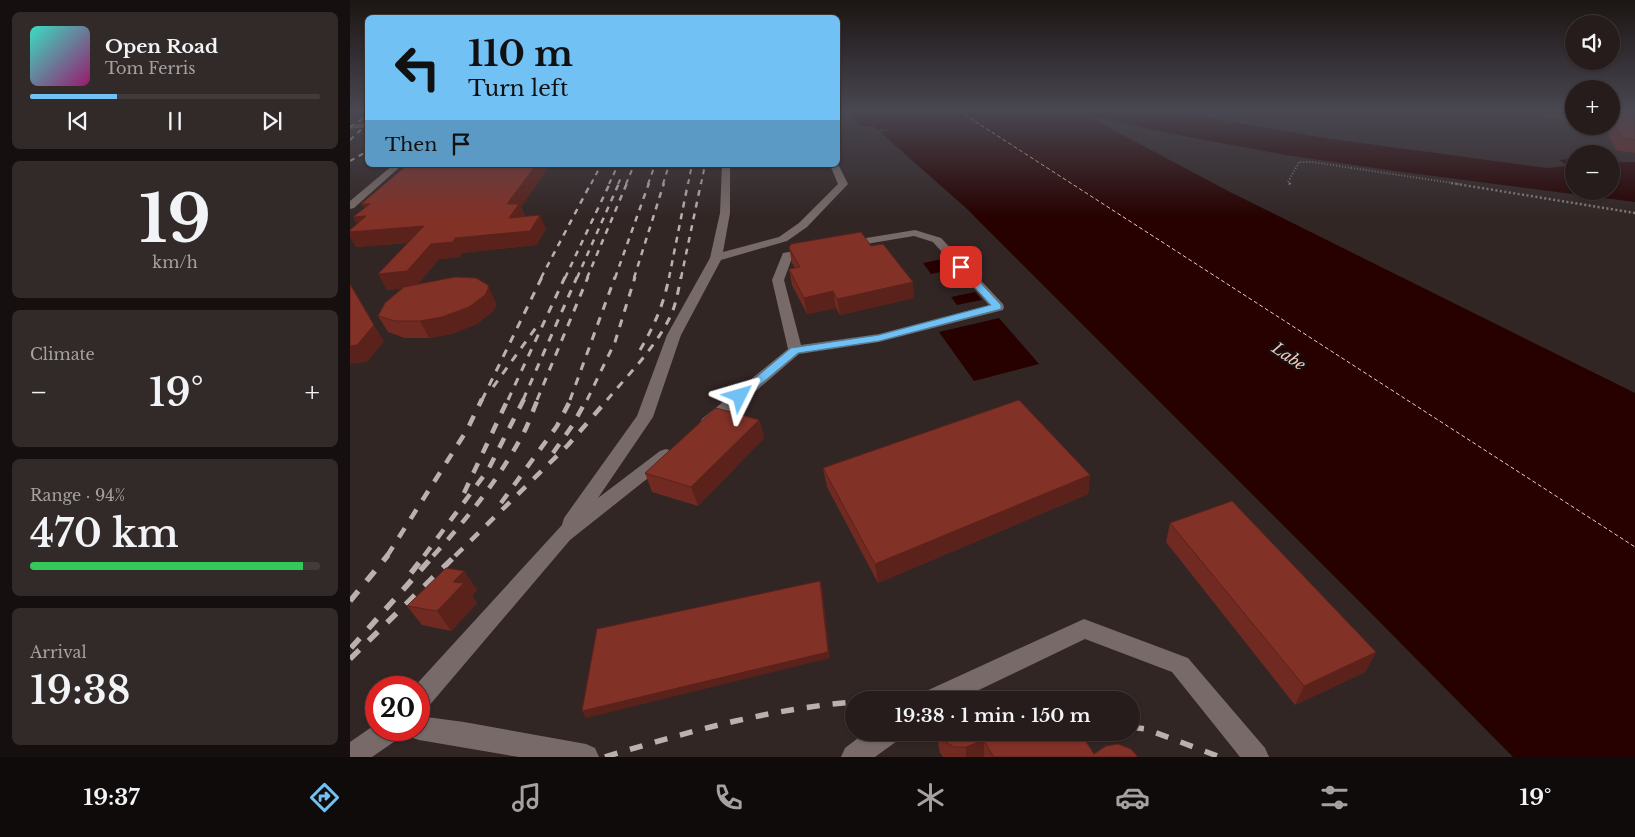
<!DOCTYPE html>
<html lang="en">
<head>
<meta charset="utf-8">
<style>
	body { margin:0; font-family:"Libre Baskerville",serif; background:#322929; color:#f1f3f6; height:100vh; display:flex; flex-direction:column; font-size:19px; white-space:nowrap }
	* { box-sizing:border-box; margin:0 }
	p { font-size:16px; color:#a4a1a3 }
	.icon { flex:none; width:28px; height:28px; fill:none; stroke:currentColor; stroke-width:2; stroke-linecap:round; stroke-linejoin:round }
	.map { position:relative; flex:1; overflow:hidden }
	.side { display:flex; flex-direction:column; gap:12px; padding:12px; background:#150f0f; width:350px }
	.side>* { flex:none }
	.hud { position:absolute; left:15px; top:15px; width:475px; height:152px; border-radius:8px; box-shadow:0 1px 4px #0004,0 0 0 1px #423a3b; background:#72c1f5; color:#111; overflow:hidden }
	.tools { position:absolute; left:1215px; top:15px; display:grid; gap:10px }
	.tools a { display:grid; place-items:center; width:55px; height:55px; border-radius:50%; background:#261c1c; box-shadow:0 1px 4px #0004,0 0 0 1px #423a3b; font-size:25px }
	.speed { position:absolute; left:15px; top:676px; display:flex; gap:10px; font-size:25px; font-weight:700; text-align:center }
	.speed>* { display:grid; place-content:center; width:65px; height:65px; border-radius:50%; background:#261c1c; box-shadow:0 1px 4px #0004,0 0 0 1px #423a3b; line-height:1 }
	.speed .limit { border:8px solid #d22; background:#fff; color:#111 }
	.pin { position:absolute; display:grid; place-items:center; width:42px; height:42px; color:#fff; margin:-21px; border-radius:10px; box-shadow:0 2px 8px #0006 }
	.me { position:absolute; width:55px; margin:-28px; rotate:50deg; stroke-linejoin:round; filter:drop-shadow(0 0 4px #0008) }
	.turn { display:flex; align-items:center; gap:18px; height:105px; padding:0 20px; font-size:22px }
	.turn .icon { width:65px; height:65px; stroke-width:2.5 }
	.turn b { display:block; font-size:35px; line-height:42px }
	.then { display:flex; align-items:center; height:48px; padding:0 20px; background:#0003; gap:10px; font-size:19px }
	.big { font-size:38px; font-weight:600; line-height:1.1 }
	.side .widget { flex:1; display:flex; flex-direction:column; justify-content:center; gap:8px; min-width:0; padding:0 18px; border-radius:8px; background:#322929 }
	.side .dial { align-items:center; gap:0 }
	.dial b { font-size:65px; line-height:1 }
	.song { display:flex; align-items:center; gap:15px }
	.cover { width:60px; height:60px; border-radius:8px; background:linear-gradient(135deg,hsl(170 70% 55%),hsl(320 70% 35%)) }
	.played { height:5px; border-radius:2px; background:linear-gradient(90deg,#72c1f5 30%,#423a3b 30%) }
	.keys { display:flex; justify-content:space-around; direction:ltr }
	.heat { display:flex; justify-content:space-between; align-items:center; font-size:28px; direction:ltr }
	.charge { height:8px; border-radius:4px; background:linear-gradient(90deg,#34c759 94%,#423a3b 0) }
	.trip { position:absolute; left:495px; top:691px; width:295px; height:50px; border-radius:25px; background:#261c1c; box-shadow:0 1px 4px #0004,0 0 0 1px #423a3b; font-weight:600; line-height:50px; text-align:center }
	.tab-bar { display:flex; height:80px; justify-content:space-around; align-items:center; background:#0f0b0b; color:#a4a1a3 }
	.tab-bar .icon { width:35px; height:35px }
	.tab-bar .active { color:#72c1f5 }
	.tab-bar b { font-size:22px; color:#f1f3f6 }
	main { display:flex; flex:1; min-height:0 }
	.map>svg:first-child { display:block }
</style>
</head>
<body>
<main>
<section class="side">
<div class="widget">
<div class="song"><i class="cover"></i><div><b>Open Road</b><p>Tom Ferris</p></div></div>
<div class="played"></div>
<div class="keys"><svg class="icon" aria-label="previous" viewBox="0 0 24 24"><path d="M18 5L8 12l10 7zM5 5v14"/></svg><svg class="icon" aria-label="pause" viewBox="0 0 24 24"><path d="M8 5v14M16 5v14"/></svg><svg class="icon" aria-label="next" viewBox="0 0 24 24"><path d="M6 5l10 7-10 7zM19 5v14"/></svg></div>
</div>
<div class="widget dial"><b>19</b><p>km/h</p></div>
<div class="widget"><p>Climate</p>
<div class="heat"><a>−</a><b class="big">19°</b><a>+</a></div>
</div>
<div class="widget"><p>Range · 94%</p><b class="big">470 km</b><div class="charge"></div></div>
<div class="widget"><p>Arrival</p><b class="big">19:38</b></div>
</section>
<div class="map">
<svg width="1285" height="757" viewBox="0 0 1285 757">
	<rect width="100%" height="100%" fill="#322625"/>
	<!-- water -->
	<g fill="#270100">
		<path d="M499 111H820L975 138 1197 168 1218 166 1209 160 1224 158V191H1261V162H1285V202L1045 171 936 155 807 131 740 116 753 123 752 124 880 192 1285 393V757H1163L1017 609 616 208 530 132 539 131 537 129 527 130 525 127 508 125Z"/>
		<path d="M597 258 605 269 581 274 573 263Z"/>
		<path d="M625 292 632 300 607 305 601 297Z"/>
		<path d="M649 318 689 364 624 381 589 332Z"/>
	</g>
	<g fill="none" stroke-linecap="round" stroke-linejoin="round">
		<!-- ferry -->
		<path stroke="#f9c8c0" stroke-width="1" stroke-dasharray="4 2.5" stroke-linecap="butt" d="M609 111 1285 547"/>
		<!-- path-far1 -->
		<path stroke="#857b7a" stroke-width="2" stroke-dasharray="1 2" stroke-linecap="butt" d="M940 184 938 182 949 162H962L1109 184"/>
		<!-- path -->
		<g stroke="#857b7a" stroke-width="2.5" stroke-dasharray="2 2.5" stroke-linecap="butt">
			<path d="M939 183 941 185"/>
			<path d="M1101 183 1285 213"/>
		</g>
		<!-- minor -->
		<g fill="#786a68" fill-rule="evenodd">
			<path d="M18 123V127L0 129V125Z"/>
			<path d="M488 164 498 184 457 227 437 241 371 260 331 335 303 417 248 498 310 451 316 449 322 451 325 455 322 459 220 540 78 707 69 710V688H63L212 525 214 518 287 416 317 335 360 258 370 213 372 165H380V213L373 252 429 237 449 223 488 184 480 165Z"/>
			<path d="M43 165H52L4 208 0 209V201Z"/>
			<path d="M565 230 591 238 653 304 654 307 653 310 529 342 449 354 364 427 358 428 352 427 350 423 352 419 438 349 422 280 433 253 461 248 467 251 465 253 442 258 434 280 451 345 529 334 639 305 583 242 564 236 498 247 492 244 498 241Z"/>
			<path d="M734 619 838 658 915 748 919 757H890L822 672 735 639 608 700H571L574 692Z"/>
			<path d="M69 716 114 722 236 744 245 748 249 757H169L69 740 60 737 57 730H69Z"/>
			<path d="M26 724V730H52L48 739 22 757H0V742Z"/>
			<path d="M516 732H550L547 741 525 757H491L495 748Z"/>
		</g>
		<!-- rail-far4 -->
		<g stroke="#b9b0af" stroke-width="2" stroke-dasharray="5 5" stroke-linecap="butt">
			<path d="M0 112 18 111"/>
			<path d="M0 127 17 116"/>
			<path d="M0 140 18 123"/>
			<path d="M0 161 18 151"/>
			<path d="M241 184 251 165"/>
			<path d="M259 184 268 165"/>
			<path d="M268 184 271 178"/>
			<path d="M276 184 284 165"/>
			<path d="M298 184 305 165"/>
			<path d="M313 184 319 165"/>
			<path d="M338 184 342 165"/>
			<path d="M351 184 355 165"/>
		</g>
		<!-- rail-far3 -->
		<g stroke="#b9b0af" stroke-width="2.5" stroke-dasharray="6 6" stroke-linecap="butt">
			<path d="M191 278 241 183"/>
			<path d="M215 278 260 183"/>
			<path d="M227 278 269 183"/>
			<path d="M237 278 277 183"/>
			<path d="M265 278 299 183"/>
			<path d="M284 278 314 183"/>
			<path d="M319 278 338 183"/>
			<path d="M331 278 351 183"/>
		</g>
		<!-- rail-far2 -->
		<g stroke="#b9b0af" stroke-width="3" stroke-dasharray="8 8" stroke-linecap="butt">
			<path d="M290 350C304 326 314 304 319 277"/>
			<path d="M143 387 190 322"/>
			<path d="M132 400 192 277"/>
			<path d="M158 400 215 277"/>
			<path d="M173 400 227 277"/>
			<path d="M187 400 238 277"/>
			<path d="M220 400 265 277"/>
			<path d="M237 400 265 342 285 277"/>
			<path d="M257 400C278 375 304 349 319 319 326 306 328 291 331 277"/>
		</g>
		<!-- rail-far1 -->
		<g stroke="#b9b0af" stroke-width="4.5" stroke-dasharray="11 11" stroke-linecap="butt">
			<path d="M203 453 222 426 237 399"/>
			<path d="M114 493 158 399"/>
			<path d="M151 503 207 426 221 399"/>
			<path d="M37 556 117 430 132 399"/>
			<path d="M74 556 138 470 174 399"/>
			<path d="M83 556C117 519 149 479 173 434 179 423 183 410 188 399"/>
			<path d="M105 556 218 445 258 399"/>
		</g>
		<!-- rail -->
		<g stroke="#b9b0af" stroke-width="5.5" stroke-dasharray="13 13" stroke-linecap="butt">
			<path d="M61 573 75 555"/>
			<path d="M0 601 38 555"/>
			<path d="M1 648 84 555"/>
			<path d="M0 659 106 555"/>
			<path d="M539 700 587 697 615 700"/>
			<path d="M781 727 796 729 870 757"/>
			<path d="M255 757C337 732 418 709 504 702"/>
		</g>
	</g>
	<!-- wall -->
	<g fill="#702a22">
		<path d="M1189 111H1224V123L1187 114Z"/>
		<path d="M1261 111H1285V153L1266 150 1256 130 1240 126H1261Z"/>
		<path d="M57 165H200L171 207 175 216 196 229 186 245 112 253 110 257 89 259 67 285 145 301 146 306 143 311 127 324 101 334 79 338H55L38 332 28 316 53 288 37 290 58 243 6 247 7 224 3 217 14 209Z"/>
		<path d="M521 246 564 298 490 315 486 308 457 314 442 285 439 269 445 268 442 263 439 248Z"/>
		<path d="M409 420 414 438 348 506 302 492 295 473Z"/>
		<path d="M473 468 740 475 738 494 528 583 477 487Z"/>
		<path d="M820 523 1026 652 1015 672 945 705 816 542Z"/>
		<path d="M114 571 127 590 122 596 127 603 101 631 72 625 57 606Z"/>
		<path d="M586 732H688L689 735 744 754 788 757H593L590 753Z"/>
	</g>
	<!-- shaded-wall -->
	<g fill="#5b221b">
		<path d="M186 165H200L171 207 175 218H159L157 204Z"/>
		<path d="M11 204H20L19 218Z"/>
		<path d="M190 215 196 229 186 245 112 253 110 257 89 259 65 287 37 290 28 274 81 244Z"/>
		<path d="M16 216 74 226 81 241 6 247 0 237V232H11L3 217Z"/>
		<path d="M563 282 564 298 490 315 487 299Z"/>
		<path d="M138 285 145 301 146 306 143 311 127 324 101 334 79 338 70 321Z"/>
		<path d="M483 291 486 308 457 314 454 298Z"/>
		<path d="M24 325 34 341 17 362 0 364V346Z"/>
		<path d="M409 420 414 438 348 506 341 487Z"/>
		<path d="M740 475 738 494 528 583 525 564Z"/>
		<path d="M114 571 127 590 122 596 127 603 101 631 87 611 103 582Z"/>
		<path d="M470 581 472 587 480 658 236 718 232 711Z"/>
		<path d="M1026 652 1015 672 945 705 954 686Z"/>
		<path d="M634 740V757H616V747Z"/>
	</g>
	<!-- building -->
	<g fill="#823127" stroke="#5b221b">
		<path d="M1261 111H1285V140L1272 138 1261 119Z"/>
		<path d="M57 165H186L157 204H169L159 218 190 215 180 231 105 238 103 242 81 244 57 271 28 274 74 226 0 232V230L16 216 3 217 20 204H11Z"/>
		<path d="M511 232 521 246 533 244 563 282 487 299 483 291 454 298 439 269 450 267 439 248 441 244Z"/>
		<path d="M105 277 126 278 138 285V289L135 295 119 307 92 317 70 321H45L28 316 35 303 54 287Z"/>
		<path d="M0 284 24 325 7 345 0 346Z"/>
		<path d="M669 400 740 475 525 564 473 468Z"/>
		<path d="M366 408 409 420 341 487 295 473Z"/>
		<path d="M882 501 1026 652 954 686 820 523Z"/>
		<path d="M96 568 114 571 103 582 114 583 87 611 57 606Z"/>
		<path d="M470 581 478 652 232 711 247 629Z"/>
		<path d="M614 697 625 700H601L603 699Z"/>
		<path d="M588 732H688L689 735 696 732H726L733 737 744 754 756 746 768 744 781 749 788 757H644L643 756 634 740 616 747H604L595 742Z"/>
	</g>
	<!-- sky -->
	<linearGradient id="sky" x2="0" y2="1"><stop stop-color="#1c1514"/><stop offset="0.51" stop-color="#494751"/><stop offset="1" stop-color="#494751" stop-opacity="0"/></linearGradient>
	<rect width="1285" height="217" fill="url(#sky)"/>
	<!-- route -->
	<path fill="#72c1f5" stroke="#4a7d9f" d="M611 264 614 265 651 305V309L529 341 448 353 394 398 390 399 384 396 441 348 529 335 641 305 608 269V265Z"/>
	<g text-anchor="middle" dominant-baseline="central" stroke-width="5" stroke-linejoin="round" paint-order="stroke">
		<!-- water labels -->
		<g font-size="16" font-style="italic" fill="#f9c8c0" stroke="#161110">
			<text transform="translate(939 356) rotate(34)">Labe</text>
		</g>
	</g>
</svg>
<div class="tools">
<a><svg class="icon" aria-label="sound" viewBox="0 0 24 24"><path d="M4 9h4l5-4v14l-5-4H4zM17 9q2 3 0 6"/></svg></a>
<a>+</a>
<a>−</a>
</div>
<div class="speed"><div class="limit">20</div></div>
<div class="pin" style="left:611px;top:267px;background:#d93025"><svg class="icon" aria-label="arrive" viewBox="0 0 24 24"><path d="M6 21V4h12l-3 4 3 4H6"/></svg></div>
<svg class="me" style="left:390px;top:396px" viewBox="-20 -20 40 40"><path d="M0-17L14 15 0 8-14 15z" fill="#72c1f5" stroke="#fff" stroke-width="4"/></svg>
<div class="trip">19:38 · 1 min · 150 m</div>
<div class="hud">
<div class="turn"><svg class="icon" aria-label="left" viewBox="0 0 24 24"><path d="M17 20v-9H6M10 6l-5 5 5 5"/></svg><div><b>110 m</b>Turn left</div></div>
<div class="then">Then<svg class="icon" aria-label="arrive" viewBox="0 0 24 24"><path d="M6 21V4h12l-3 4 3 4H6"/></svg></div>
</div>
</div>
</main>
<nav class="tab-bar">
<b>19:37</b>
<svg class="icon active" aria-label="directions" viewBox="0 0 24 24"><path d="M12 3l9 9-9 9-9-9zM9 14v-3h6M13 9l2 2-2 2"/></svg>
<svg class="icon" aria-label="music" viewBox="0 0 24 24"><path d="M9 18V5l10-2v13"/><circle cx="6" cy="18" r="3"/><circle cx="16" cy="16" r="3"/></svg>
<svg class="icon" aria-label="phone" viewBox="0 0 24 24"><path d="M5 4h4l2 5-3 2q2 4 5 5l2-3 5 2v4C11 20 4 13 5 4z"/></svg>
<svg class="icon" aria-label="climate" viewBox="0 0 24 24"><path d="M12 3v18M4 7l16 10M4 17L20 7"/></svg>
<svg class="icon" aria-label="car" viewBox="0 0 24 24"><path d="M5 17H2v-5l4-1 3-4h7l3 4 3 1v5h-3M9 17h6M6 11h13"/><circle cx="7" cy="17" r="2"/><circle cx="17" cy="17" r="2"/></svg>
<svg class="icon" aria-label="filters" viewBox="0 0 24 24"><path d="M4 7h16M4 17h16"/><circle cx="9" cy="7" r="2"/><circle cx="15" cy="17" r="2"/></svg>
<b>19°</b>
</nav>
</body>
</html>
